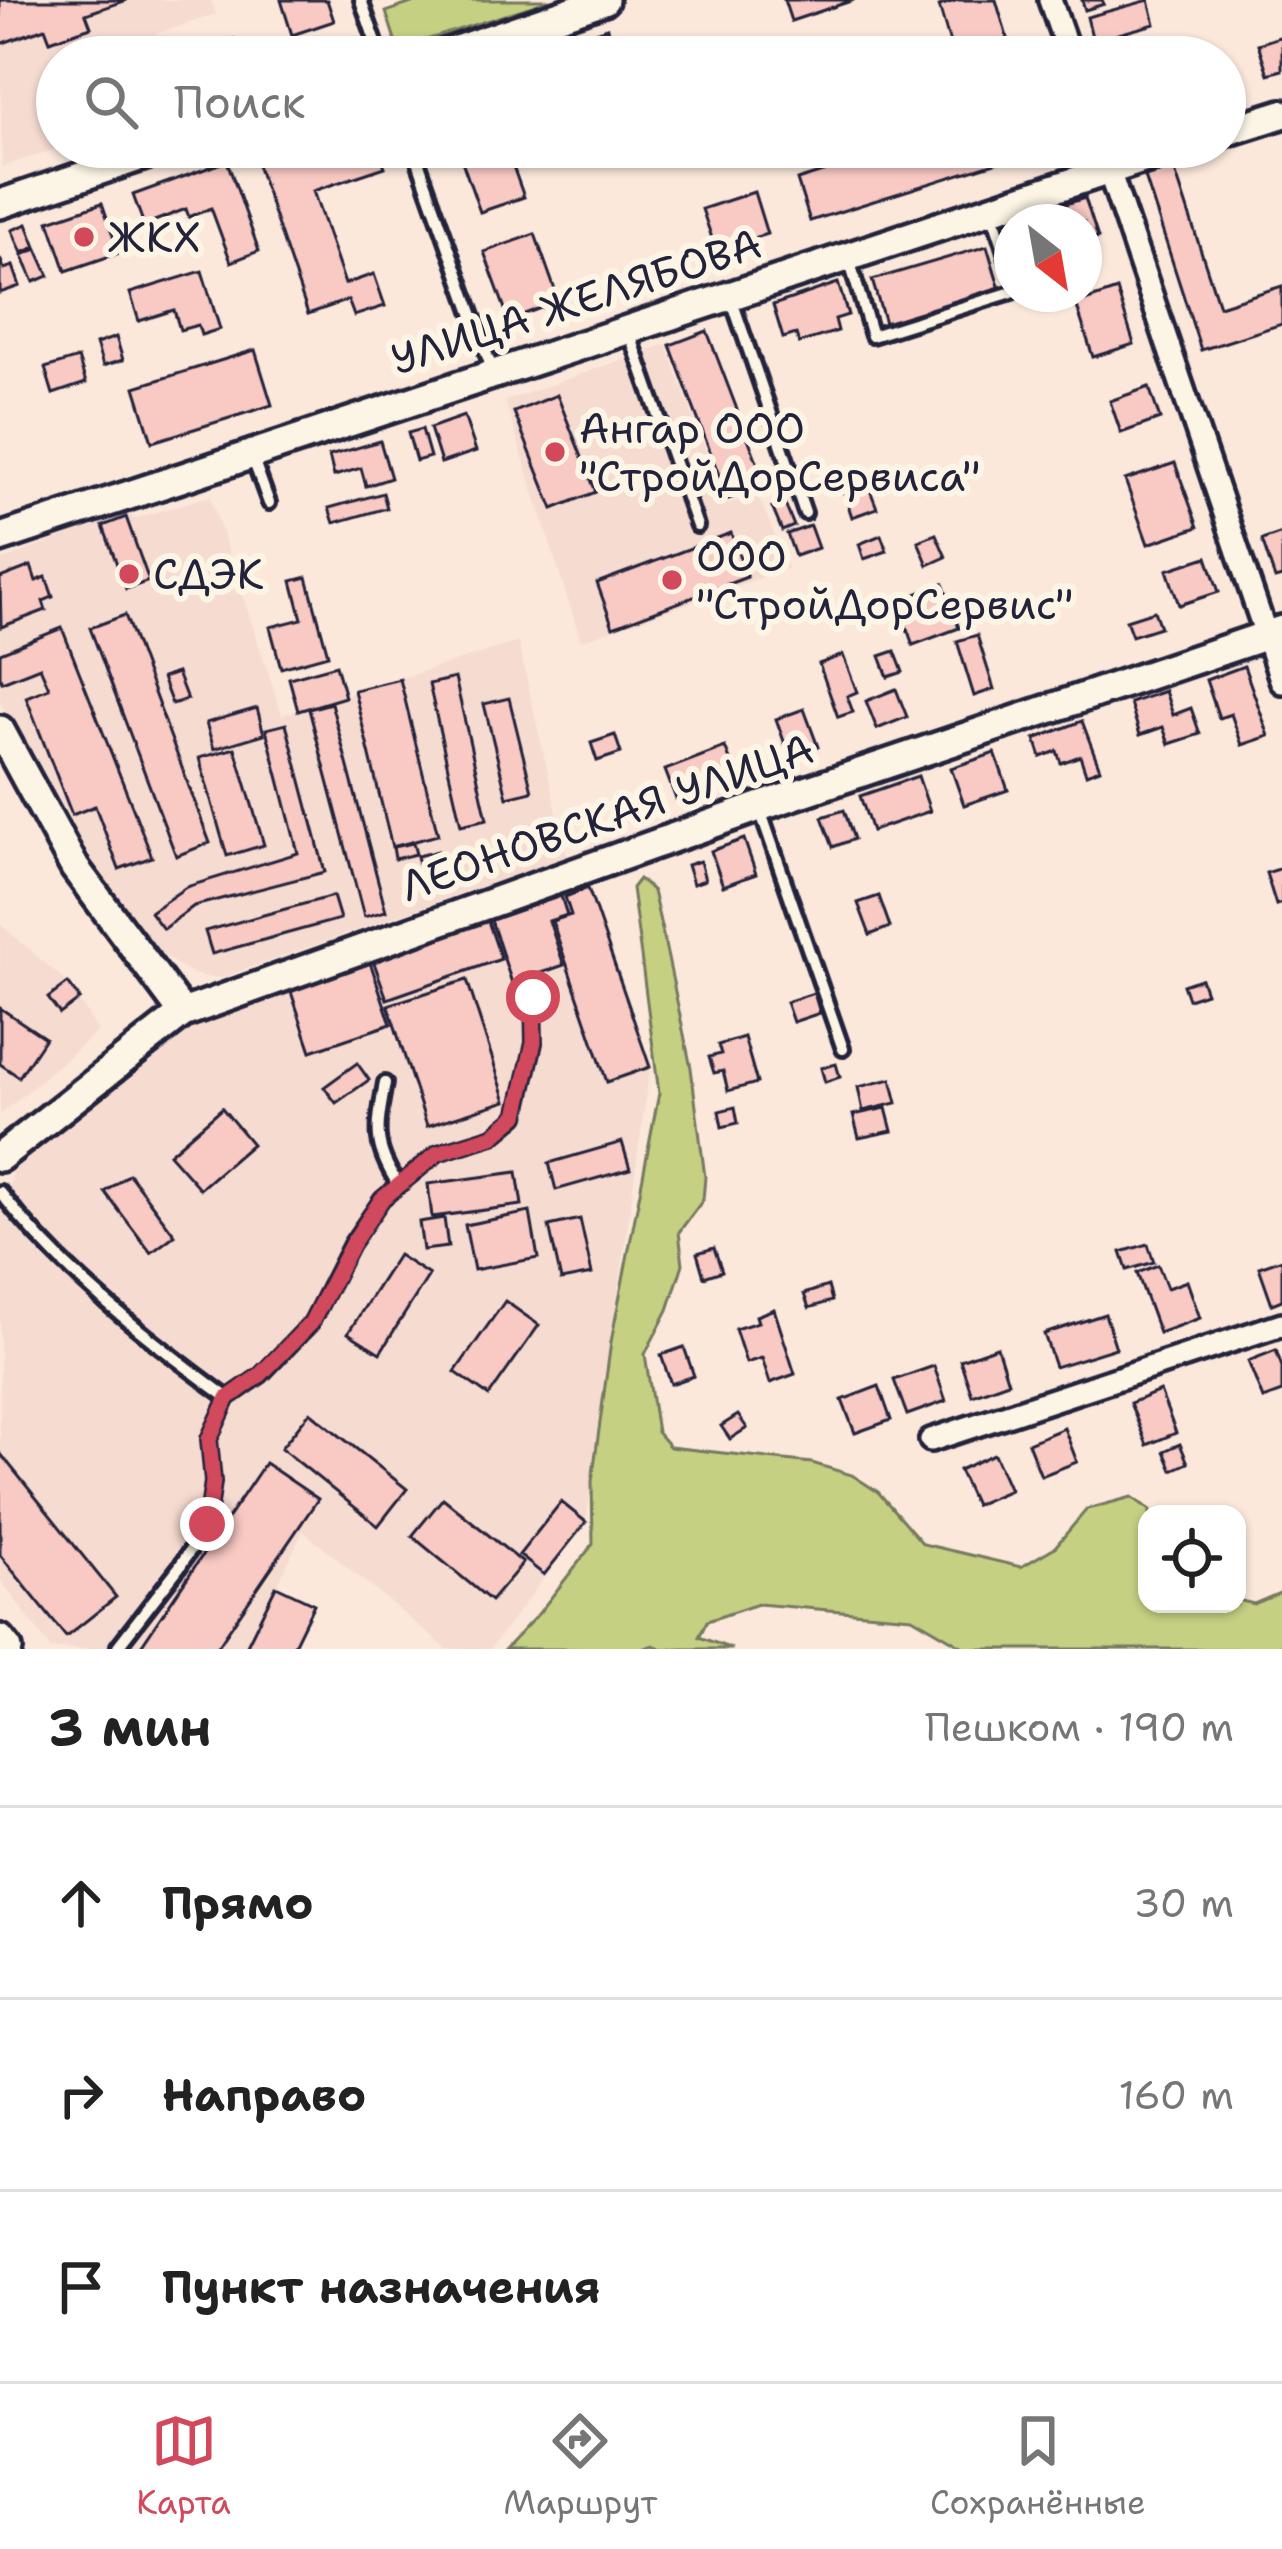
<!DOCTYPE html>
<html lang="ru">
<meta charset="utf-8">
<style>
:root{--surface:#fff;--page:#f2f2f2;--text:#222;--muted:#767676;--line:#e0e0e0;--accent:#d1495b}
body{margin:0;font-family:"Shantell Sans",sans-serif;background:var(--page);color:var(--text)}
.controls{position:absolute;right:36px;bottom:36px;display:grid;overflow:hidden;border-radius:24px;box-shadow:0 3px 9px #0004}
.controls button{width:108px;height:108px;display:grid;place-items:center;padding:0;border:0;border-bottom:3px solid var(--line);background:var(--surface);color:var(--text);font:60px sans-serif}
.compass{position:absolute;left:994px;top:204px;width:108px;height:108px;border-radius:50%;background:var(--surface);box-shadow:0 3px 9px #0004;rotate:149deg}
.stop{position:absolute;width:36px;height:36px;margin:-27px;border:9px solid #d1495b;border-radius:50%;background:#fff}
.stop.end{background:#d1495b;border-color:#fff;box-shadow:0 3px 12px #0008}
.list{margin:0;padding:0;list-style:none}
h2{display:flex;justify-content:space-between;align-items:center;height:156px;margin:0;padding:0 48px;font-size:51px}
h2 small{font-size:39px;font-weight:400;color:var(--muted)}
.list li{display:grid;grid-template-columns:78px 1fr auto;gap:36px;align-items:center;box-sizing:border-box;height:192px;padding:0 48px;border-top:3px solid var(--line)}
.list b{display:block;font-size:45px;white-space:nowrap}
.list em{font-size:39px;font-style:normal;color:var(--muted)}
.icon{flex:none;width:66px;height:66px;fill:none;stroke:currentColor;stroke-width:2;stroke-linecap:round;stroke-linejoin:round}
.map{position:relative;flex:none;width:1282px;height:1649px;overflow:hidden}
.search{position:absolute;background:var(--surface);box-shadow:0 3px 9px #0004;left:36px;right:36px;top:36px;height:132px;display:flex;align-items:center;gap:30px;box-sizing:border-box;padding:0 42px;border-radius:66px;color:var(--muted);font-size:45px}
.sheet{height:732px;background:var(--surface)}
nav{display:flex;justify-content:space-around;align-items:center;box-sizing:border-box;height:168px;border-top:3px solid var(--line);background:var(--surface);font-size:33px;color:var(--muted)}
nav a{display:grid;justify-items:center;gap:6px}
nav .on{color:var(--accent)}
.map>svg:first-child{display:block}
</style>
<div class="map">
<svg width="1282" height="1649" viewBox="0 0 1282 1649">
<rect width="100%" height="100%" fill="#fbe8db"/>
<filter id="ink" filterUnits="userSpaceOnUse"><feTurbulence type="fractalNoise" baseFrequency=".00833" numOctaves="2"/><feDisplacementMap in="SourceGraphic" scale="24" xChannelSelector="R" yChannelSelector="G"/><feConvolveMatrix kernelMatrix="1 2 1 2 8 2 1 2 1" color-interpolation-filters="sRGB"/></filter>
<g filter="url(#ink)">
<g fill="#f6dbd1">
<polygon points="0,0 211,0 216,14 109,50 110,57 57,57 57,147 61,147 2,167"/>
<polygon points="666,344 726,504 758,495 788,568 581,641 505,401"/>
<polygon points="210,496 282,715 518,642 567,856 221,978 200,976 182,969 160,952 76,845 0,702 0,561 130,511 133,519"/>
<polygon points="588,888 650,1067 586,1522 490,1649 447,1649 303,1531 247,1649 51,1649 0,1579 0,1196 9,1188 13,1170 192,1026"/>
<polygon points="0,924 68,983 98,1031 0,1115"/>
</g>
<g fill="#c5d083" stroke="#74795f" stroke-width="3">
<polygon points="420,0 551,0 398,49 386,12"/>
<polygon points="639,879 653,891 665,944 691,1068 705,1177 703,1200 679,1232 683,1264 668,1310 645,1354 657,1432 670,1447 812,1463 852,1475 878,1492 923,1544 1021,1567 1055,1547 1087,1509 1132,1497 1150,1510 1147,1604 1237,1604 1237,1600 1254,1604 1282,1592 1282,1649 967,1649 912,1617 758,1604 707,1621 699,1637 732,1649 663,1649 653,1645 643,1649 505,1649 539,1613 593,1544 592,1481 611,1342 659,1093 632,888"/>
</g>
<g fill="#f9c9c3" stroke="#22223b" stroke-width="3">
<polygon points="0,0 127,0 86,14 91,27 50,41 45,28 0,44"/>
<polygon points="281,0 327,0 334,21 292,35"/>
<polygon points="784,0 854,0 791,21"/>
<polygon points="958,0 996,0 1009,44 954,57 939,6"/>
<polygon points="1082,0 1102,0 1104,4 1085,10"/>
<polygon points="1149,0 1155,24 1093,41 1087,17"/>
<polygon points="607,28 618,57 526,57"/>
<polygon points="1282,36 1282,70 1268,74 1258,44"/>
<polygon points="234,39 241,57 183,57"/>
<polygon points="251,147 378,147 385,167 313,191 345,284 374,274 385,306 354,316 348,300 308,314"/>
<polygon points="457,147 506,147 524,197 480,212"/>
<polygon points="902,147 1043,147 1043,148 810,221 797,180"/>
<polygon points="227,161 259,251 231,262 211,208 189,217 186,209 144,225 133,195"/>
<polygon points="1174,168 1219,306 1282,286 1282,324 1201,350 1145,177"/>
<polygon points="754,192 767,234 716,250 702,209"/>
<polygon points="1085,198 1098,238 1084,242 1084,222 1054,222 1050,209"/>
<polygon points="102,203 119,253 66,271 49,221"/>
<polygon points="27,224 36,247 22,253 12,230"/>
<polygon points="535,234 559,301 509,320 484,252"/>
<polygon points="987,246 1000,289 885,323 872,280"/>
<polygon points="37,249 49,276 34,282 22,255"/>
<polygon points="0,258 4,269 13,266 20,286 0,293"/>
<polygon points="202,271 220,329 201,335 198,325 180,330 174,310 139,321 130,293"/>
<polygon points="838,283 848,315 835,319 838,331 799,343 796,334 783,338 773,305"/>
<polygon points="1117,290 1134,344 1093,357 1076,304"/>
<polygon points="707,331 766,485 728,499 670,345"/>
<polygon points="116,337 123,360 103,366 96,344"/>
<polygon points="255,350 272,405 152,442 135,387"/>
<polygon points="78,358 86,383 53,394 45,368"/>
<polygon points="1149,387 1160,419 1121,433 1110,401"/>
<polygon points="557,395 596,492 553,509 514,412"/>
<polygon points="464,416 476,451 441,463 430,428"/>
<polygon points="422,429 430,457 416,461 408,433"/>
<polygon points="380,441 391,478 366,486 361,468 334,476 329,456"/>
<polygon points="1175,463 1198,527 1148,544 1125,480"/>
<polygon points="867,482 877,508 852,517 843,490"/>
<polygon points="383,493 387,508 334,523 329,508"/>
<polygon points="784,502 794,526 782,531 772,507"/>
<polygon points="126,517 149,581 126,589 103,526"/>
<polygon points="810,526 818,548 795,556 787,534"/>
<polygon points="731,533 747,577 613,627 597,583"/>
<polygon points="1282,533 1282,577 1275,579 1262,540"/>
<polygon points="936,534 946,557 928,565 918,541"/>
<polygon points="881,535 887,551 864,559 859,544"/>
<polygon points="1207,557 1219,592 1179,605 1167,570"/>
<polygon points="31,566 36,581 46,577 53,597 43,601 46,610 1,627 0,578"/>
<polygon points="307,577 328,655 281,668 270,627 302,619 292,581"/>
<polygon points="943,584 959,628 913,645 897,601"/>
<polygon points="1154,611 1160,627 1132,636 1126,620"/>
<polygon points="125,615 210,843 176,856 90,628"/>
<polygon points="62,628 152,857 119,869 95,806 72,815 26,697 49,688 40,667 2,682 0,677 0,653"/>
<polygon points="977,635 994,689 974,696 957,641"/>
<polygon points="895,651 903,672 888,677 880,656"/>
<polygon points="843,655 857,692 847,696 853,712 838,717 819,664"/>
<polygon points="336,665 345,697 298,711 289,678"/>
<polygon points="1244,666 1269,736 1242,745 1231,714 1219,718 1206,680"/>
<polygon points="177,673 187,699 172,704 162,678"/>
<polygon points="455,678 487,819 461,825 429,684"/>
<polygon points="400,679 438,835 392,847 354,690"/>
<polygon points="896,689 907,717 877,729 866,701"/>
<polygon points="1165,691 1173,715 1191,708 1200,734 1169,744 1163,727 1140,735 1130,703"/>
<polygon points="509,698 532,791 507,797 484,704"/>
<polygon points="331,703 386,911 364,917 309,709"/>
<polygon points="257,708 264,734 214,749 206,723"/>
<polygon points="804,709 818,747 790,758 776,719"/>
<polygon points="1082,721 1100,769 1086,774 1080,756 1061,763 1057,751 1041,757 1035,739"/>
<polygon points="286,724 325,872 194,906 163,929 150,912 186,887 298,853 266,729"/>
<polygon points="615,735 621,753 597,761 591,743"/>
<polygon points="725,747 736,775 676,799 665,770"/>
<polygon points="235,748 264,845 227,856 199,758"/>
<polygon points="995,753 1008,790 964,805 951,768"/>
<polygon points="918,776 930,811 872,831 860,796"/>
<polygon points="844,810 854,839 833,847 822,817"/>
<polygon points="744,839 756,874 723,886 711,851"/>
<polygon points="413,843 416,854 395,859 393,847"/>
<polygon points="438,851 445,880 424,885 417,856"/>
<polygon points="700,861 705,880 693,884 687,865"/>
<polygon points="1282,868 1282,903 1276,905 1266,873"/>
<polygon points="588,888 650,1067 607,1082 552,921 571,915 565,897"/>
<polygon points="333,896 340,919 212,954 205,931"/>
<polygon points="561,896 567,915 549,921 564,965 512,983 491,920"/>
<polygon points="879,896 890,927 870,935 858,903"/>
<polygon points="488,921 501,959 387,999 373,960"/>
<polygon points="370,962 391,1024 311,1051 290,989"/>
<polygon points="1201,979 1206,993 1188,999 1183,985"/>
<polygon points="467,980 506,1101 427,1126 388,1005"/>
<polygon points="68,983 80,999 60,1014 48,998"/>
<polygon points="814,993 820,1013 793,1022 786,1002"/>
<polygon points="0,1008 45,1038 19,1077 0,1064"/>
<polygon points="744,1037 757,1083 728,1091 723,1071 714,1073 709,1057 721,1054 718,1045"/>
<polygon points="357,1063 369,1080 336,1103 324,1087"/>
<polygon points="836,1064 840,1077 825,1082 821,1068"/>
<polygon points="891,1079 897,1103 863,1111 858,1087"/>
<polygon points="735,1107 738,1123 722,1127 719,1111"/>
<polygon points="222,1108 252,1144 200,1189 169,1154"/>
<polygon points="886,1108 892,1131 859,1138 853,1115"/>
<polygon points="622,1142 630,1169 556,1190 549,1163"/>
<polygon points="517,1172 522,1205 432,1217 428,1184"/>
<polygon points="129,1174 175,1235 151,1253 105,1192"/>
<polygon points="530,1212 538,1258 474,1270 465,1225"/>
<polygon points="444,1218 448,1247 423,1250 419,1222"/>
<polygon points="580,1219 592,1274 561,1280 549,1226"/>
<polygon points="1148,1244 1154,1262 1127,1270 1121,1252"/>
<polygon points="714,1248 722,1271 704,1277 697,1253"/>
<polygon points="398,1255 429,1275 380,1353 348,1333"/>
<polygon points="1282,1259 1282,1300 1272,1304 1259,1267"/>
<polygon points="1158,1265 1167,1288 1187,1281 1200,1318 1159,1333 1137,1273"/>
<polygon points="828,1286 832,1301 809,1308 804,1294"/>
<polygon points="505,1301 539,1325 489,1396 455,1372"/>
<polygon points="774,1309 795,1374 770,1383 762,1358 746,1363 735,1329 758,1322 756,1316"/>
<polygon points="1105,1314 1116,1348 1055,1367 1044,1334"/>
<polygon points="684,1347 694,1376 671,1384 661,1355"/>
<polygon points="997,1347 1008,1382 972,1395 960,1360"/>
<polygon points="1276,1350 1282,1367 1282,1392 1263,1399 1248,1361"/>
<polygon points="934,1366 946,1401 907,1415 894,1380"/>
<polygon points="879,1386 891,1420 855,1433 842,1400"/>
<polygon points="1160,1391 1176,1433 1147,1445 1130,1403"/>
<polygon points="310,1412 407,1489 378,1526 281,1448"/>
<polygon points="738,1415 747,1428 730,1439 721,1426"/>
<polygon points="1064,1428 1077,1462 1041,1476 1028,1443"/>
<polygon points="1180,1444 1188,1463 1172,1470 1164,1451"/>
<polygon points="0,1453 116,1597 66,1637 0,1555"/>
<polygon points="994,1454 1010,1490 975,1505 959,1470"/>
<polygon points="265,1463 318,1499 216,1649 139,1649"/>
<polygon points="443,1498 523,1563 491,1601 412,1536"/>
<polygon points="561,1502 586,1522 544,1575 519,1555"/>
<polygon points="276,1586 314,1604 292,1649 245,1649"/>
</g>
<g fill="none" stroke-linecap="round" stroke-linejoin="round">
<g stroke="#22223b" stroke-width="20">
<g id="service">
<polyline points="361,0 381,57"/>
<polyline points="413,147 493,372"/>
<polyline points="992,212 1012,273"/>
<polyline points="848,256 872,336 1012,292"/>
<polyline points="731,298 805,513"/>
<polyline points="629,332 697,526"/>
<polyline points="252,456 269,503"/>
<polyline points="760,810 843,1049"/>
<path d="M385,1083C377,1128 372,1144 398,1184"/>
<path d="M0,1192C64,1274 145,1337 228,1398"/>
<polyline points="118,1646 180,1566 207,1524 213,1482 209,1439 228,1398 261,1375 311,1323 351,1244 382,1199 438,1153 493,1136 517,1116 534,1043 533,997"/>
</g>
</g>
<g stroke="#22223b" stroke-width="30">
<g id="minor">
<polyline points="1050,0 1070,57"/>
<polyline points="1101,147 1282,682"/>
<polyline points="931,1440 1282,1324"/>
</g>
</g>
<g stroke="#22223b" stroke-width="36">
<g id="tertiary">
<polyline points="436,57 604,0"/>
<polyline points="1225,132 1282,114"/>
<polyline points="0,204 169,147"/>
<polyline points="0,538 1179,147"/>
<polyline points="0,730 75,868 183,1013"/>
<polyline points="0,1157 183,1013 759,807 1282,630"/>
<polyline points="0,1639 8,1649"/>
</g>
</g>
<use href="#service" stroke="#fcf5e5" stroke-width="10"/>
<use href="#minor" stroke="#fcf5e5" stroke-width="21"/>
<use href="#tertiary" stroke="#fcf5e5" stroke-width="27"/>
</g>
</g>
<g fill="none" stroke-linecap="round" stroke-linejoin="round" filter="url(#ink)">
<polyline stroke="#d1495b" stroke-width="15" points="207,1524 213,1482 209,1439 228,1398 260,1375 311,1323 352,1244 382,1199 438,1153 493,1136 517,1115 534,1042 533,997"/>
</g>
<g fill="#d1495b" stroke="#fcf5e5" stroke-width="4.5">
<circle cx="84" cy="237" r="12"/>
<circle cx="555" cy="452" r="12"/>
<circle cx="129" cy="574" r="12"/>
<circle cx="672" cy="580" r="12"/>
</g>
<g text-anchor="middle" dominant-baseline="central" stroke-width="12" stroke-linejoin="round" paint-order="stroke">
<g font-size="42" fill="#22223b" stroke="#fcf5e5" text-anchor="start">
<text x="108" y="237">ЖКХ</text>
<text x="579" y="428">Ангар ООО<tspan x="579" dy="48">"СтройДорСервиса"</tspan></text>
<text x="696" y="556">ООО<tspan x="696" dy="48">"СтройДорСервис"</tspan></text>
<text x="153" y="574">СДЭК</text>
</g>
<g font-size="42" fill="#22223b" stroke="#fcf5e5">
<text transform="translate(576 301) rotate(-18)">УЛИЦА ЖЕЛЯБОВА</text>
<text transform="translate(607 817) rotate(-19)">ЛЕОНОВСКАЯ УЛИЦА</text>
</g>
</g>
</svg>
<div class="controls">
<button><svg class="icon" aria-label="locate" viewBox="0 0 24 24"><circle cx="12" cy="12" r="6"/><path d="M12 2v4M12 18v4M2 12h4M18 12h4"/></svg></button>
</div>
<svg class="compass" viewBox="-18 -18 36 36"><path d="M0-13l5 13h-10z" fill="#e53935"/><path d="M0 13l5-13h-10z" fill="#767676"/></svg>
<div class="stop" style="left:533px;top:997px"></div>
<div class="stop end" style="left:207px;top:1524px"></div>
<div class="search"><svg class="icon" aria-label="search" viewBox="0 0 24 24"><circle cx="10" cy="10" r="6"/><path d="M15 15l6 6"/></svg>Поиск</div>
</div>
<section class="sheet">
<h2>3 мин<small>Пешком · 190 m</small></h2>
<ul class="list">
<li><svg class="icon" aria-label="ahead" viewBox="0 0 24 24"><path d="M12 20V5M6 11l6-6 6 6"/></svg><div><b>Прямо</b></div><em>30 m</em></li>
<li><svg class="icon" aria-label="right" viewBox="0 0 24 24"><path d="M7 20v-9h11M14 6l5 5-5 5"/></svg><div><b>Направо</b></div><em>160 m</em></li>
<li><svg class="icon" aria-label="arrive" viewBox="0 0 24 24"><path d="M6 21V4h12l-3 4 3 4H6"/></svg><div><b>Пункт назначения</b></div></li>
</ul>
</section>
<nav>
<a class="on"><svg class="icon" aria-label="map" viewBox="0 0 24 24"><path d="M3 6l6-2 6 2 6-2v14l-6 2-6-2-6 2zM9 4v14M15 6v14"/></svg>Карта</a>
<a><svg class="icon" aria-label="directions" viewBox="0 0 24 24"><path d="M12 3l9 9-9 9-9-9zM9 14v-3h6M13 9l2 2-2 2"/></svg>Маршрут</a>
<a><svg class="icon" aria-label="saved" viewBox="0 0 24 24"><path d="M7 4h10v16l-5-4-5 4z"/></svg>Сохранённые</a>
</nav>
